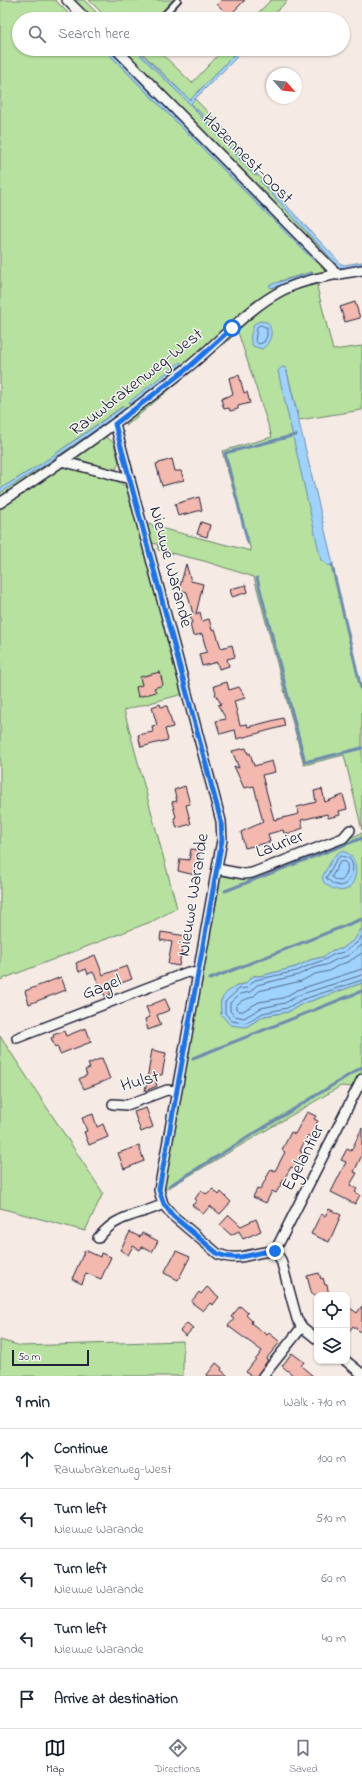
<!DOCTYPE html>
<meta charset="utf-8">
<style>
:root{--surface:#fff;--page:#f6f6f7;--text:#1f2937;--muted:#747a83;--line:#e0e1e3;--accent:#111827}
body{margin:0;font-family:"Indie Flower",sans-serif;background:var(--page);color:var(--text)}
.controls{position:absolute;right:12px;bottom:12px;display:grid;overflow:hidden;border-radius:8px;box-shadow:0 1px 3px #0004}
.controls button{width:36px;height:36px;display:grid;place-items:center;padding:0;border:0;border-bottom:1px solid var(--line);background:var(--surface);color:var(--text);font:20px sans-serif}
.compass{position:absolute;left:266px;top:68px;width:36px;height:36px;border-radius:50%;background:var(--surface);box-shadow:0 1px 3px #0004;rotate:117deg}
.scale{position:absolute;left:12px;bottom:10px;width:77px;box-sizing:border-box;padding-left:4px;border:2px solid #22223b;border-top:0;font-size:11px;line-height:14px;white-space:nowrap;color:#22223b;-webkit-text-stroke:3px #f6f6f2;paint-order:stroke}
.stop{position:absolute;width:12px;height:12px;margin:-9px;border:3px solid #1a73e8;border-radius:50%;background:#fff}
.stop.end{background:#1a73e8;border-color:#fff;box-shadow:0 1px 4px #0008}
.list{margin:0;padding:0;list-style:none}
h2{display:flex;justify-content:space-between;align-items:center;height:52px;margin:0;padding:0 16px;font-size:17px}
h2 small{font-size:13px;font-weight:400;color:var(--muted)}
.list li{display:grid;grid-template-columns:26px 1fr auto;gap:12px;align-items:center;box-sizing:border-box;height:60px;padding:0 16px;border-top:1px solid var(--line)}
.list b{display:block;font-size:15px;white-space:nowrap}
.list p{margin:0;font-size:13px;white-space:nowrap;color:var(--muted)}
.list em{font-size:13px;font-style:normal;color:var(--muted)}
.icon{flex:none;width:22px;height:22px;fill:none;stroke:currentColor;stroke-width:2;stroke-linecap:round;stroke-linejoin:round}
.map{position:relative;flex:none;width:362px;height:1376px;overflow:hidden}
.search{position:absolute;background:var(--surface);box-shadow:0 1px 3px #0004;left:12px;right:12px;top:12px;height:44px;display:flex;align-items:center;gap:10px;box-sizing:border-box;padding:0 14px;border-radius:22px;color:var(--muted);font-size:15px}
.sheet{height:352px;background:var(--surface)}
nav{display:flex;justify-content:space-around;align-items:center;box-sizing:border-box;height:56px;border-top:1px solid var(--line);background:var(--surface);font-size:11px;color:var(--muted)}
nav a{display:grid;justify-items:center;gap:2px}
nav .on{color:var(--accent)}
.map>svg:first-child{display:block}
</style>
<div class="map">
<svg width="362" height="1376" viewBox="0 0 362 1376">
<rect width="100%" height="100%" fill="#f5eae4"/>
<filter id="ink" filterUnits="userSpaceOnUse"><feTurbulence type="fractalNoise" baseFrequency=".025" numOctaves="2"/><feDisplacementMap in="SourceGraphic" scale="8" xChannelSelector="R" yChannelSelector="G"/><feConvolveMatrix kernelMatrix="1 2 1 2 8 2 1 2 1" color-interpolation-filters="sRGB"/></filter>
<g filter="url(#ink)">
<g fill="#b6e19e" stroke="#6c826c" fill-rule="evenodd">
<path d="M0,0H55L74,19H19V49H104L304,251L315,262L317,261L108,49H112L156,92L325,267L324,273L297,281L106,427L0,498V493L43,466L125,408L123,406L41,464L0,489ZM312,272V275L271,288L280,281ZM182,364L131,405L129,402Z"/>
<polygon points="72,0 84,0 103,19 91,19"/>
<polygon points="89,0 174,0 156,19 108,19"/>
<polygon points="271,0 288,0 269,19 252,19"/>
<polygon points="134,49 136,49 135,50 188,102 254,175 255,176 257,174 262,179 260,181 339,267 348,268 362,265 362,267 343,271 339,269 128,57"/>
<polygon points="138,49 157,49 192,83 224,49 240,49 190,100"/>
<polygon points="195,99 227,132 242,158 191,103"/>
<polygon points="313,283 319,286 317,287 333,350 362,346 362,410 299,420 286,368 327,565 332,566 362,694 362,830 344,755 304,765 254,577 204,561 158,550 157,544 151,543 147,525 152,524 152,526 251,551 222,451 272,437 238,332 126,426 133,413 234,329 280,295"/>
<polygon points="104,435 114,443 119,463 116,469 113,470 74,458"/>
<polygon points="65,467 72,468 119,482 125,486 128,491 183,694 124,710 177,908 153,921 0,980 0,506 56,468"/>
<polygon points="362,833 362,928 355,939 342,949 333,950 323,957 310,960 296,967 260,976 253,976 245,984 238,985 221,1000 221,1014 246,1027 264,1016 288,1012 302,1004 362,983 362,1073 352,1087 341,1086 165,1190 165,1181 221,876 225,875 250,876"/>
<polygon points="0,1036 103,1193 85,1231 0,1208"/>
<polygon points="0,1340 21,1346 183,1341 183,1376 0,1376"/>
</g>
<g fill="#9fd3fd" stroke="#6d8caf">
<polygon points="104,49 108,49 317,260 315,262 304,251"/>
<polygon points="136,49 190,100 240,49 245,49 191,103 257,174 257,176 254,175 188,102 135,50"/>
<polygon points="262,179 341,264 345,265 362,262 362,265 348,268 339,267 260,181"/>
<polygon points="312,272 312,275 271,288 269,285"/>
<path d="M260,321L267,322C274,331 272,341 262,349L253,346C248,339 252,332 254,324Z"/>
<polygon points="180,362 182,364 131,405 129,402"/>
<polygon points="282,367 286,368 333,564 332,566 327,565 321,560 278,371"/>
<polygon points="124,406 126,409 43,466 0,493 0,489 41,464"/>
<path d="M341,851C362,854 358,886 345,890C340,892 334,889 330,887C317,880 324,874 329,865C332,859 334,855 341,851Z"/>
<path d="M362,928V983L302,1004L288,1012L264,1016L246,1027L230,1025L221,1014C221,1010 220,1004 221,1001C224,992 236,985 245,984L253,976H260L296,967L310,960L323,957L333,950L342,949L355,939Z"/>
</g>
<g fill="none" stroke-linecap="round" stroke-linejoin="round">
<g stroke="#546989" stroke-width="1">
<polygon points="261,325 267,328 267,336 264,342 259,344 255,341 257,327"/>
<path d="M341,856L349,858C356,866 352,874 347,883L341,886L333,884L326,878L336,860Z"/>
<path d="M341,861L346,862C349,868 347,877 341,881L335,880L332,877Z"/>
<polyline points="362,936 358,942 344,952 335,954 324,960 312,964 297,971 255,980 247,988 239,989 225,1002 225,1013 232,1021 245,1023 263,1013 287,1008 301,1000 362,980"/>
<polyline points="362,945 347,956 337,959 326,965 313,968 298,975 257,985 250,992 240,994 230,1003 230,1011 235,1016 244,1018 261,1008 285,1003 299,995 362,975"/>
<polyline points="362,953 348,962 339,965 329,971 315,974 301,981 259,991 253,997 243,1000 236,1005 236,1009 238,1011 243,1011 259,1002 283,998 297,990 362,969"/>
</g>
<g stroke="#6d8caf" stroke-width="3">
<polyline points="248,543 225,453 296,435"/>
<polyline points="332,565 362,693"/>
<polyline points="257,578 305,762 362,748"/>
<polyline points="225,891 362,838"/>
<polyline points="210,979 362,919"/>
<polyline points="193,1058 362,991"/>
<polyline points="169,1186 362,1067"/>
</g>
</g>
<g fill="#f3b8ae" stroke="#22223b">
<polygon points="221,0 245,0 229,16 217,4"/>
<polygon points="355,302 360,318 345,322 340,307"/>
<polygon points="239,375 244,393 247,392 250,403 238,406 238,409 230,411 229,408 224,409 221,399 233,394 229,378"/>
<polygon points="172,459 175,471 181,471 184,480 162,486 156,464"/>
<polygon points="199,497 202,510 178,516 175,504"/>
<polygon points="201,522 210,525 207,537 197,534"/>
<polygon points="186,564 191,581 203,584 196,614 200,612 202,621 209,619 212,630 215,629 221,648 232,645 235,657 227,659 229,666 219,669 217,662 202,666 199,654 207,652 202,634 193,636 190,624 192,623 190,615 193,614 187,592 179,590"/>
<polygon points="246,585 248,592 232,597 230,589"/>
<polygon points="160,672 163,685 154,688 156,692 138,697 136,687 142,685 140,677"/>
<polygon points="227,682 229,690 239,687 246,698 234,701 240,725 247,724 248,727 283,718 285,726 237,739 235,730 220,734 216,721 226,719 218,705 221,704 215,694 216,693 214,686"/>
<polygon points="160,704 161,707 167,706 173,727 165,729 168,740 141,747 138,735 153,732 152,726 157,725 152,707"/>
<polygon points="246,748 248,754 250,753 254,766 272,761 275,772 262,775 274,820 299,814 297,807 316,802 314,791 322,789 325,802 343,795 347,809 339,811 340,815 328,818 327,814 301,820 303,828 290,833 284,833 283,830 268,834 270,842 245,848 241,832 263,822 254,786 244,788 234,766 239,768 232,751"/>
<polygon points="185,786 190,804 186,805 191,824 177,828 174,818 176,817 172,802 177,801 174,790"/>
<polygon points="191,849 200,850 195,875 178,871 180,859 189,860"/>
<polygon points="161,932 186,936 185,944 183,944 179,966 168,964 172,942 160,940"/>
<polygon points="95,955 103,975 127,966 132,979 108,988 111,994 105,996 93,972 88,974 86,969 79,972 76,963"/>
<polygon points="61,977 66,990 29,1004 25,991"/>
<polygon points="165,999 170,1010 157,1015 161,1025 148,1030 145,1019 150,1017 146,1007"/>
<polygon points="86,1028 91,1042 60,1054 57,1046 55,1047 51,1038 54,1037 53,1035 64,1031 66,1036"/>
<polygon points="152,1050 166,1053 162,1075 153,1074 157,1086 145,1091"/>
<polygon points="102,1058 110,1079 84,1089 79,1079 87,1075 85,1070 90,1068 88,1064"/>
<polygon points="146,1108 153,1127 141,1132 134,1112"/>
<polygon points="307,1112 316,1116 314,1119 318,1121 315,1126 317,1127 311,1138 307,1136 300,1151 302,1152 294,1168 291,1167 276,1193 272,1191 266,1203 253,1197 257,1189 260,1190 271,1169 275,1171 285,1152 282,1150 291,1132 295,1134"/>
<polygon points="93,1114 97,1127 103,1124 108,1137 89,1145 84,1132 87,1131 82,1118"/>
<polygon points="362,1128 362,1155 354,1172 357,1173 350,1185 357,1189 355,1192 360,1195 355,1204 331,1192 346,1162 341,1160 347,1149 351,1151"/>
<polygon points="139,1146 144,1161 124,1169 118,1153"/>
<polygon points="213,1189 219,1195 221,1192 231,1202 220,1214 210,1206 203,1214 192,1205 197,1201 195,1199 201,1190 206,1194"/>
<polygon points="329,1209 341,1215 329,1242 311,1234 321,1214 325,1216"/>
<polygon points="229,1215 241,1226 256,1219 261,1231 243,1239 239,1231 231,1235 220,1225"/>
<polygon points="130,1232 140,1237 142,1233 158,1241 152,1252 142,1247 140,1250 133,1246 128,1255 120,1250"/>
<polygon points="85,1250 100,1257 101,1253 111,1257 101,1279 86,1273 82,1284 72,1279"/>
<polygon points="176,1251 190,1257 178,1280 164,1273"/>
<polygon points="319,1273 321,1279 323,1278 325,1285 327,1285 329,1295 312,1295 307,1276"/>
<polygon points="207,1287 219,1297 213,1305 210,1303 203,1311 191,1302 199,1292 201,1294"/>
<polygon points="240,1306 248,1313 246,1315 252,1321 251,1323 267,1335 269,1333 280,1342 266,1359 268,1360 257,1376 251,1376 246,1372 262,1351 228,1326 234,1319 231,1317"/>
<polygon points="362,1306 362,1333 353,1326 347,1334 347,1312 350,1308 357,1313"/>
<polygon points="187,1323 193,1328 186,1336 180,1331"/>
<polygon points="292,1353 304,1362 301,1366 313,1376 294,1376 282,1366"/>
<polygon points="216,1363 222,1368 221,1370 228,1376 206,1376"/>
</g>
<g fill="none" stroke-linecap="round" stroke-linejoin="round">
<g stroke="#22223b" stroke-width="8">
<g id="lane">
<polyline points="160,19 178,0"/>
<polyline points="123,56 130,49"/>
</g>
</g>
<g stroke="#22223b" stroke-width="12">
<g id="street">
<polyline points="67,0 86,19"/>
<polyline points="116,49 338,275"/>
<path d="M115,424L221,821L222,840L159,1190L163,1204L173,1216L218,1254C240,1263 253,1251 275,1251L281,1260L297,1319L302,1327L317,1339"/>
<polyline points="61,461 130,479"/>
<path d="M0,503C64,461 127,416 187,368C219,343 246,309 283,290C307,278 336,275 362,270"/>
<polyline points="217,869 244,874 252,873 343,838 350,830"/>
<polyline points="17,1038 188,972 198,974"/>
<polyline points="113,1104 127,1105 167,1090 176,1091"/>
<path d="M98,1238C104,1231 111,1224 120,1220C134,1213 148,1212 163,1204"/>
<polyline points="275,1251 362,1079"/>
<polyline points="346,1361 362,1374"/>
<polyline points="263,1376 302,1327"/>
</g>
</g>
<use href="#lane" stroke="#f6f6f2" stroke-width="4.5"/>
<use href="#street" stroke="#f6f6f2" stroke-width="9"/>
</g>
</g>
<g fill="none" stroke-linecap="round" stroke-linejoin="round" filter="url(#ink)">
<path stroke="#1a73e8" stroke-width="5" d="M232,328L188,368L115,424L221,821L222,840L159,1190L164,1204L173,1216L218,1254C240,1263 253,1251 275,1251"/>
</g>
<g text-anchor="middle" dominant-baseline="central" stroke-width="3" stroke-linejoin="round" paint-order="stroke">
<g font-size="18" fill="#22223b" stroke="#f6f6f2">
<text transform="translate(247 159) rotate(45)">Hazennest-Oost</text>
<text transform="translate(137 383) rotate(-38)">Rauwbrakenweg-West</text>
<text transform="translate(170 567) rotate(75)">Nieuwe Warande</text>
<text transform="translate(280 845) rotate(-21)">Laurier</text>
<text transform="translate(194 895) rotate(-81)">Nieuwe Warande</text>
<text transform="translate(102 988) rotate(-21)">Gagel</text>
<text transform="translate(140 1082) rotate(-15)">Hulst</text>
<text transform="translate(304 1158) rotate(-63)">Egelantier</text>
</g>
</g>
</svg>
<div class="controls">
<button><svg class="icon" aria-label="locate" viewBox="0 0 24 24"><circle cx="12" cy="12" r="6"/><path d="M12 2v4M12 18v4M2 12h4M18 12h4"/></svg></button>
<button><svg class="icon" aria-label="layers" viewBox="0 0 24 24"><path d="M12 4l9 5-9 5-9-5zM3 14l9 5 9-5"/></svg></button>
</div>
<svg class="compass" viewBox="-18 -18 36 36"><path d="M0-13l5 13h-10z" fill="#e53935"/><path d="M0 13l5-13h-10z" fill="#747a83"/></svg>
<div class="scale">50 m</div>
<div class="stop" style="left:232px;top:328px"></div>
<div class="stop end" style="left:275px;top:1251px"></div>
<div class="search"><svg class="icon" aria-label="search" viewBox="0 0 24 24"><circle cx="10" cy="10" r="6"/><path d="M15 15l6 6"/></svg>Search here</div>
</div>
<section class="sheet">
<h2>9 min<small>Walk · 710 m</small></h2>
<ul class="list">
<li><svg class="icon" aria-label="ahead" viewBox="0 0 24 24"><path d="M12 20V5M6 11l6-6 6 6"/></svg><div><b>Continue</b><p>Rauwbrakenweg-West</p></div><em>100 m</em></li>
<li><svg class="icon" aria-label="left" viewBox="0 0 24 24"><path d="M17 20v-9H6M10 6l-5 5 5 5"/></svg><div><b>Turn left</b><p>Nieuwe Warande</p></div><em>510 m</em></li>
<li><svg class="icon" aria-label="left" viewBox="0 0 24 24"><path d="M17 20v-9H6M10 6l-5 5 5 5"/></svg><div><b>Turn left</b><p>Nieuwe Warande</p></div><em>60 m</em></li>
<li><svg class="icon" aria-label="left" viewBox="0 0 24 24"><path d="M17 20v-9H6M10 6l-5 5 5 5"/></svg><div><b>Turn left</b><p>Nieuwe Warande</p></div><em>40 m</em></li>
<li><svg class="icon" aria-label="arrive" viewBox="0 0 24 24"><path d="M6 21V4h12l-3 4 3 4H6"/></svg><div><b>Arrive at destination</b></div></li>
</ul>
</section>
<nav>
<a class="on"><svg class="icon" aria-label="map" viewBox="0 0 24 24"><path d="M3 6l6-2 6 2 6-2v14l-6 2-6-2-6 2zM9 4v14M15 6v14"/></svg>Map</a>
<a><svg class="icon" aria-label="directions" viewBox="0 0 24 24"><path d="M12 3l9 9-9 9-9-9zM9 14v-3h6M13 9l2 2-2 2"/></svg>Directions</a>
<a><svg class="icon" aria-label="saved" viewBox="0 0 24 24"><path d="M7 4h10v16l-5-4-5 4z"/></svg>Saved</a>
</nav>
